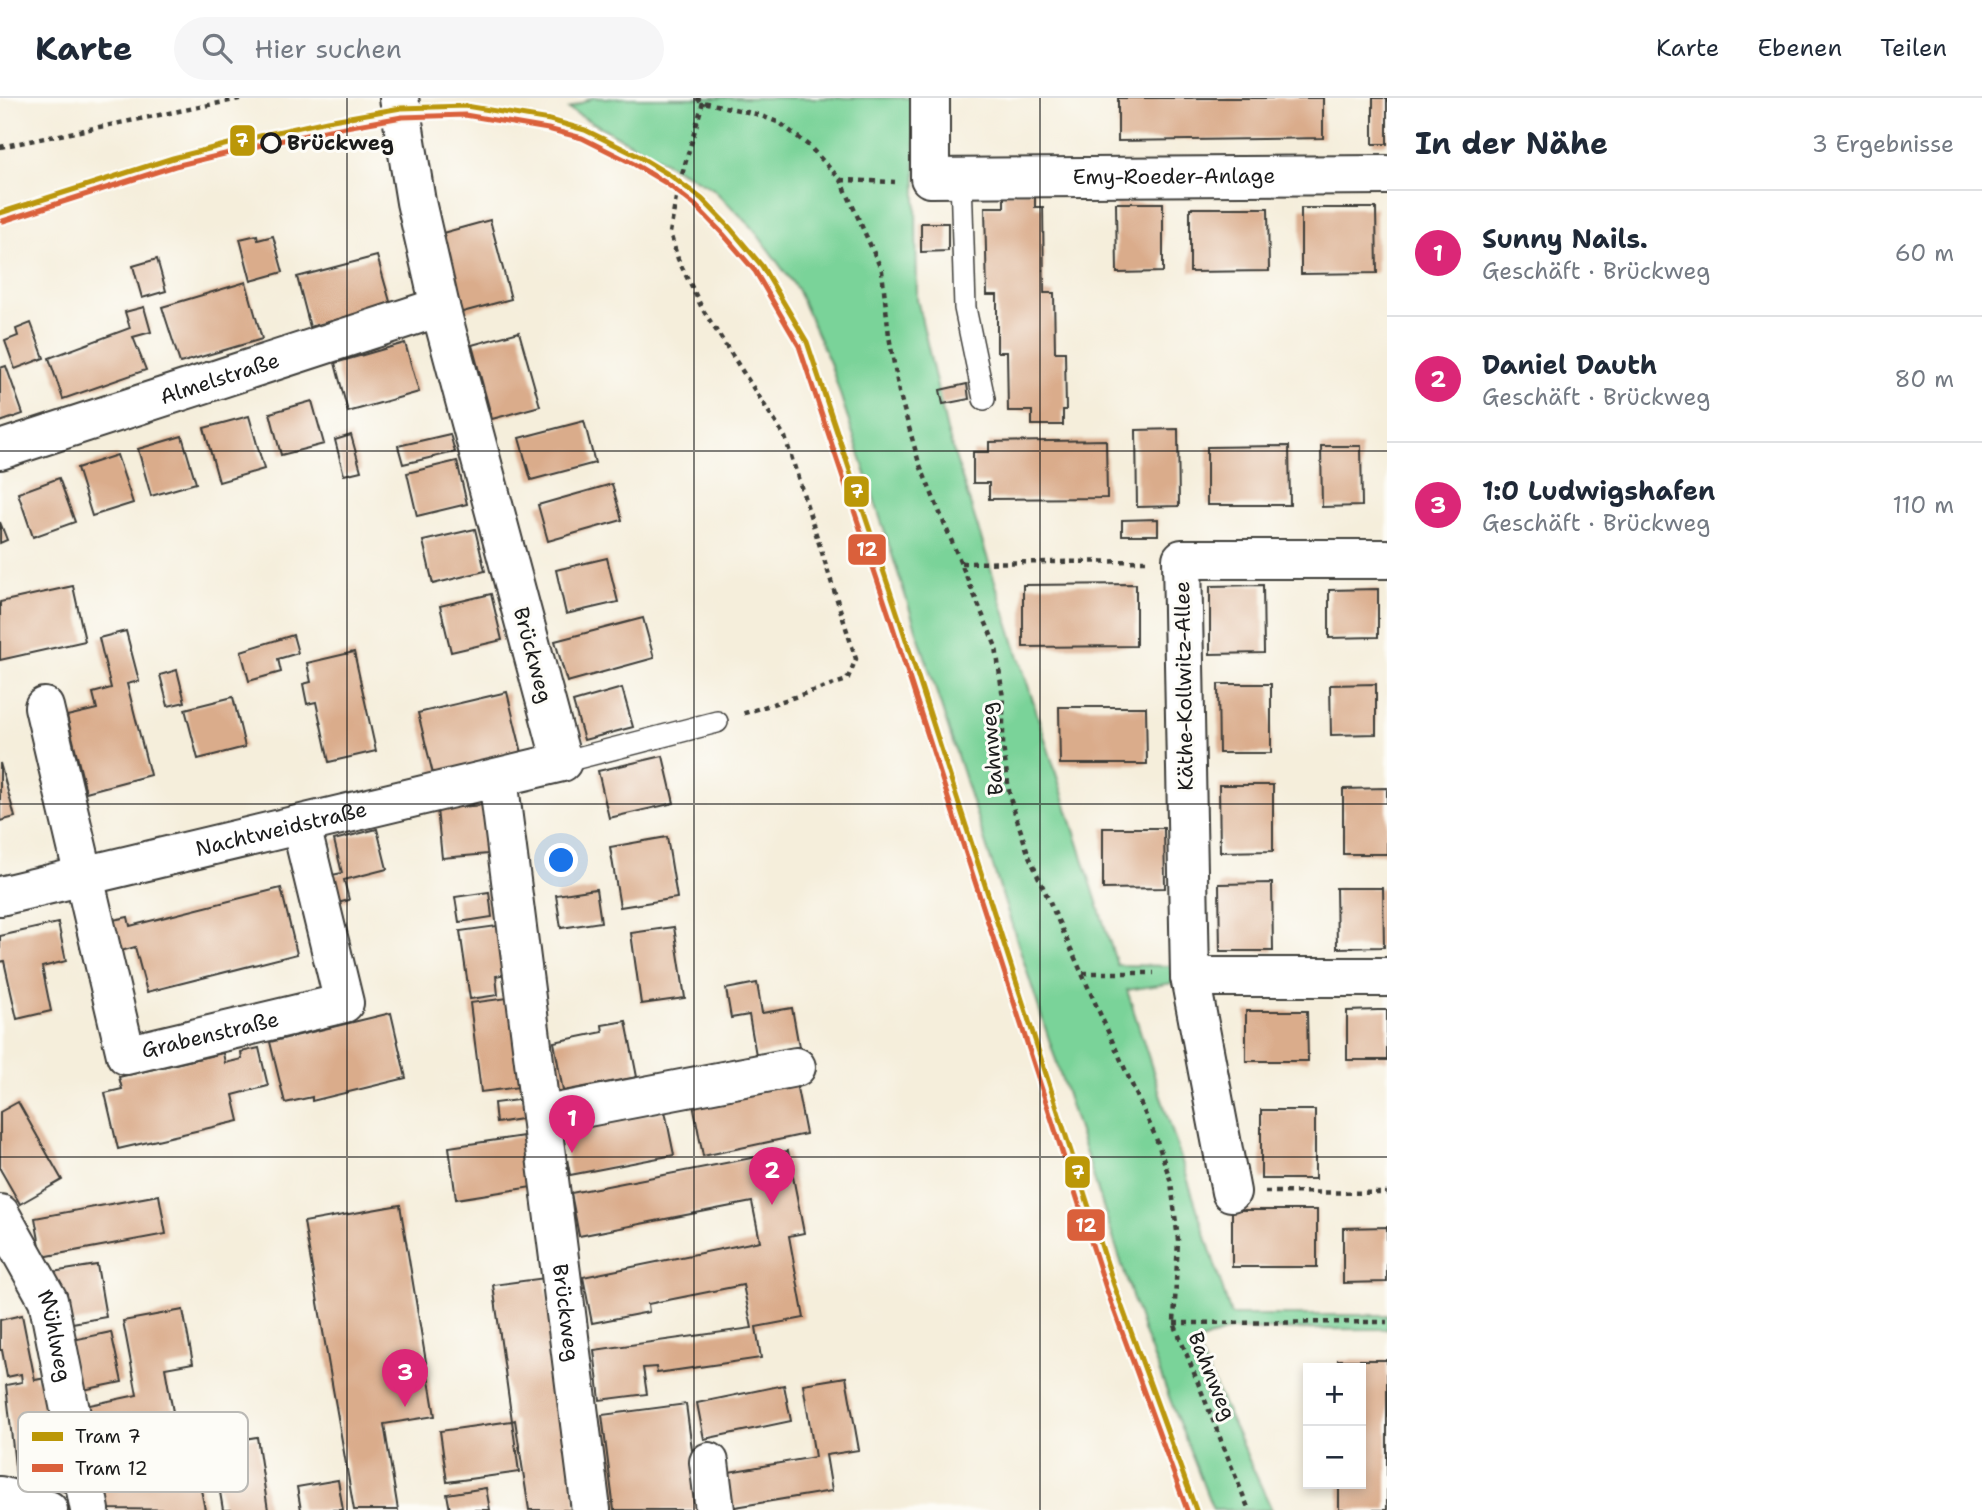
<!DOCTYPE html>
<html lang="de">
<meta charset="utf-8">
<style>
:root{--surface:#fff;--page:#f6f6f7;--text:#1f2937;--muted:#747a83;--line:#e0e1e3;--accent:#db2777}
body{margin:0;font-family:"Shantell Sans",sans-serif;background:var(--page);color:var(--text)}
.controls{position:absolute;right:21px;bottom:21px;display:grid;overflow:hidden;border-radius:0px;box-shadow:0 4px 10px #0003}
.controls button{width:63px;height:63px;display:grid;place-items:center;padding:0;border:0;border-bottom:2px solid var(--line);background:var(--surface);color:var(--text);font:35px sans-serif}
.you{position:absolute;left:562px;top:763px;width:24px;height:24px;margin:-18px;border:5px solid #fff;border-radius:50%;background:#1a73e8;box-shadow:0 0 0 10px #1a73e833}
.badge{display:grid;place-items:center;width:46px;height:46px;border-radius:50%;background:var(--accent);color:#fff;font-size:23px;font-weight:700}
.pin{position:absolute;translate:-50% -58px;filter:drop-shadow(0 2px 4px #0008)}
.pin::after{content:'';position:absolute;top:37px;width:24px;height:21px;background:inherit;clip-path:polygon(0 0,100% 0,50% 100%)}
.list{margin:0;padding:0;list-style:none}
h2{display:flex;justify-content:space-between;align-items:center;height:91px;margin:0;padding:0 28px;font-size:30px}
h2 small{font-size:23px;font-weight:400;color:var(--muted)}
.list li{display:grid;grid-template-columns:46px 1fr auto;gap:21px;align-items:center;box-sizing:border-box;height:126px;padding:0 28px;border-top:2px solid var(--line)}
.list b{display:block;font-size:26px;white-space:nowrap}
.list p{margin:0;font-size:23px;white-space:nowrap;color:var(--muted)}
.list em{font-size:23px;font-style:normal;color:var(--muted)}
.icon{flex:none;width:38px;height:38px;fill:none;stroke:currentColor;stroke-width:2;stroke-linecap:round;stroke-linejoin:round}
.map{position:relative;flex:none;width:1387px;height:1412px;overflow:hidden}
header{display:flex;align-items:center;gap:42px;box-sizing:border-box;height:98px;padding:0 35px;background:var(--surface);border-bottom:2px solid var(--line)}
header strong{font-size:33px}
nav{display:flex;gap:38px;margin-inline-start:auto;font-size:24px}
.search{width:490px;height:63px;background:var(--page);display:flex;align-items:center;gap:18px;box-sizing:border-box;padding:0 24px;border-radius:38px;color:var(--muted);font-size:26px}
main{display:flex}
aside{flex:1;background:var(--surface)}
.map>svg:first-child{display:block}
</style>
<header>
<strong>Karte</strong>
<div class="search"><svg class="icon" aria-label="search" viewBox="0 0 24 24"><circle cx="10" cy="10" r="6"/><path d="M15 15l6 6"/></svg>Hier suchen</div>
<nav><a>Karte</a><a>Ebenen</a><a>Teilen</a></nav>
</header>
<main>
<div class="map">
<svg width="1387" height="1412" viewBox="0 0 1387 1412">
<rect width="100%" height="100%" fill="#fdfcf7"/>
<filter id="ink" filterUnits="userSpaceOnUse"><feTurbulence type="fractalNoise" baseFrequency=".0143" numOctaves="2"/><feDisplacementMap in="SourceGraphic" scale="14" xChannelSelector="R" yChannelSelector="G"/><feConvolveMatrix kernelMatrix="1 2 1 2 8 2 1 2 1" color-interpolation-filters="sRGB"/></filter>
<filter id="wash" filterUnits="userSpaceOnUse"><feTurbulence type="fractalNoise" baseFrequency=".00686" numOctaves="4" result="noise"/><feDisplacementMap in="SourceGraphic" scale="28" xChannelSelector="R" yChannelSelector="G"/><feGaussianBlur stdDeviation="1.57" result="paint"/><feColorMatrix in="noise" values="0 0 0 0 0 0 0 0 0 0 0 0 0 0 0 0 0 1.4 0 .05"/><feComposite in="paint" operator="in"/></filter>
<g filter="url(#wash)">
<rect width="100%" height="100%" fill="#f5eedb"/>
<polygon fill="#7ad399" stroke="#4b785a" stroke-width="2" points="592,0 915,0 917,201 947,333 1117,867 1176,868 1180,884 1127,892 1231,1217 1387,1217 1387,1231 1230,1232 1195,1245 1272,1412 1213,1412 1143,1232 830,265 797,191 752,129 712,90 568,11"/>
<g id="blocks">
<g fill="#daac8b">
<polygon points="1118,0 1323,0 1323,40 1118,43"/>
<rect x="1373" y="0" width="14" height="46"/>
<polygon points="1035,93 1035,109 1043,109 1044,195 1054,195 1055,254 1065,254 1066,312 1063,312 1063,327 1032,327 1032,313 1008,313 1007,254 997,254 997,197 987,197 985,109 1004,109 1004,94"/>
<polygon points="1116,105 1163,105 1163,174 1117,175"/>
<polygon points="1190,110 1268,110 1269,173 1190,174"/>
<polygon points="1301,110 1376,110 1377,175 1301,176"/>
<polygon points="490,122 511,201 459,215 439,136"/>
<polygon points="921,125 948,125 948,153 921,154"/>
<polygon points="257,137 258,142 273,138 283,174 251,183 240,141"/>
<polygon points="377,158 391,207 310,229 297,179"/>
<polygon points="157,161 166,193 142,200 133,168"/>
<polygon points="246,184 262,241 180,265 162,209"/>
<polygon points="144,209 151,234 133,239 146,272 63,301 49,260 130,230 125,214"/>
<polygon points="31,225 44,260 15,271 5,243 18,238 16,231"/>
<polygon points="519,234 540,308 492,321 472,247"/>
<polygon points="405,245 419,294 348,314 335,265"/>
<polygon points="6,268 23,316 0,324 0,270"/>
<polygon points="967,286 969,301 943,306 940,292"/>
<polygon points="312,303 324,346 281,357 270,315"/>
<polygon points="249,318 264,371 219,384 204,330"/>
<polygon points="584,323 595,365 531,382 519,340"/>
<polygon points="1178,331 1179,408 1137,409 1136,332"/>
<polygon points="450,336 455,354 403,366 398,348"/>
<polygon points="351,337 361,373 344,377 335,342"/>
<polygon points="182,338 196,385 151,398 138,351"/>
<polygon points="1106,342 1107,400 989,401 989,385 973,385 973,354 989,354 989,344"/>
<polygon points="1289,348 1290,407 1207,407 1207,349"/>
<polygon points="1321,348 1361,348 1362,408 1322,409"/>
<polygon points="117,357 133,405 92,418 77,370"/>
<polygon points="457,363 467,406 417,418 407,375"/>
<polygon points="59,380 75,424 33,439 18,395"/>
<polygon points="612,386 622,422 548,443 538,407"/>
<polygon points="1158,421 1158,437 1122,437 1122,422"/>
<polygon points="0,424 7,442 0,445"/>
<polygon points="475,431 485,473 433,486 423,443"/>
<polygon points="607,460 618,504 566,516 556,472"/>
<polygon points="1136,486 1136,548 1023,549 1023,487"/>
<polygon points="1263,487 1264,555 1210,556 1210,488"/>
<polygon points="73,488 85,543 0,562 0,504"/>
<polygon points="1378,491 1378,539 1329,540 1329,492"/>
<polygon points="491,496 502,542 451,554 440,508"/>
<polygon points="643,520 654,560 567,584 555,543"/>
<polygon points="126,533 139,583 127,586 150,677 86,694 67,618 97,611 93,595 111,590 99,540"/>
<polygon points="293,537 298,555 278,561 281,574 249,583 241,553"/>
<polygon points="354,554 376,653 329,664 316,604 307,606 303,586 311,584 307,565"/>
<polygon points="177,572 185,604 168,608 160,577"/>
<polygon points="1218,586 1271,586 1271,655 1219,655"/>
<polygon points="1376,586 1376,636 1331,637 1330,587"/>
<polygon points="622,590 633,629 584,642 573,604"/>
<polygon points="507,594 522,655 433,676 418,615"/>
<polygon points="233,599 245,649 198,661 185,611"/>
<polygon points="1059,609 1146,609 1147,666 1060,666"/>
<polygon points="663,658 674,705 609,720 598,673"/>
<polygon points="0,665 15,719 0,723"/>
<polygon points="1219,687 1273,687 1273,753 1220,754"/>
<polygon points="1387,690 1387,756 1343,756 1343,691"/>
<polygon points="483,707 488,756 442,760 437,711"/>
<polygon points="1103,730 1164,730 1165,790 1103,791"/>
<polygon points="377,731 387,771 344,782 349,802 334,806 327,778 342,775 334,742"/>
<polygon points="667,739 677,800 620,809 610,749"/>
<polygon points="1272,785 1273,853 1220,853 1219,786"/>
<polygon points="281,790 297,856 147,894 135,849 121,853 113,822 128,819 130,828"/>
<polygon points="1336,790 1383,790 1384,849 1337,850"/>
<polygon points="596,791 601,824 561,830 556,797"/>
<polygon points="489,794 492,819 459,824 455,799"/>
<polygon points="58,825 66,863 42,869 51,913 17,921 4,863 0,864 0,838"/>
<polygon points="504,827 511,875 496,878 498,897 470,901 460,833"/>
<polygon points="674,829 685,900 641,906 631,835"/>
<polygon points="757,885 762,915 792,910 799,949 756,957 749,917 731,920 726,891"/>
<polygon points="515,899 527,988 481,994 470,905"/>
<polygon points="1378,912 1387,912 1387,962 1347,962 1347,913"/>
<polygon points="1246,913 1307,913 1308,963 1246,963"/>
<polygon points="391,915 406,980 312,1003 312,999 285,1005 270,944"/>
<polygon points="626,923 637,979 563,993 554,944 603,934 602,927"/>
<polygon points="259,950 268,988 233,997 239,1023 118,1051 105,995 122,991 119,979 223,955 225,965 242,961 241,954"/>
<polygon points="796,985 806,1036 703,1058 693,1006"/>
<polygon points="525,1001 528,1020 496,1025 494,1005"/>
<polygon points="18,1004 62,1082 20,1106 0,1071 0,1014"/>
<rect x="1261" y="1012" width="54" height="69"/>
<polygon points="665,1013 674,1057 570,1077 562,1033"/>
<polygon points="524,1038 532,1089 456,1101 449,1049"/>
<polygon points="788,1053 804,1135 789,1138 804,1220 756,1229 761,1260 657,1275 656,1269 643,1270 647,1296 600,1302 594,1252 752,1230 743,1187 648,1206 649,1214 592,1225 583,1179 760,1143 752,1104 579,1138 571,1095"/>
<polygon points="159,1097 166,1136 42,1159 35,1120"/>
<polygon points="400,1107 435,1318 384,1326 398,1412 354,1412 304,1124"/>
<rect x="1232" y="1112" width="85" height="57"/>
<polygon points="1387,1129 1387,1184 1343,1185 1343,1130"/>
<polygon points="97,1167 106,1219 61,1227 52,1174"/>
<polygon points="545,1180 577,1412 529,1412 515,1322 512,1323 493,1187"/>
<polygon points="183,1212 193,1265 165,1270 181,1358 194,1356 205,1412 105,1411 85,1308 137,1297 123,1223"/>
<polygon points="22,1217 35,1282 51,1279 71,1396 16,1377 6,1287 22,1284 21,1276 7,1279 2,1252 0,1252 0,1222"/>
<polygon points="111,1234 122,1284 78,1293 68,1243"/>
<polygon points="1338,1262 1387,1262 1387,1412 1339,1412 1339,1386 1361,1386 1361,1270 1338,1270"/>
<polygon points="846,1279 859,1352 826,1357 832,1393 729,1410 723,1375 815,1359 803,1286"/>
<polygon points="784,1287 791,1323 704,1341 697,1305"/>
<polygon points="686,1306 700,1412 614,1412 602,1317"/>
<polygon points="512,1323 519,1374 447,1384 440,1333"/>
<polygon points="257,1339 268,1412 223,1412 212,1346"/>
<polygon points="338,1382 343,1412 301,1412 297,1389"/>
<polygon points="486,1390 490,1412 450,1412 447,1396"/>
</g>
</g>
</g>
<g filter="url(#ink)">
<use href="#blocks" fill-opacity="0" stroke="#3d3c39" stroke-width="2"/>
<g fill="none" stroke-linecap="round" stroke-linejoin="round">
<g stroke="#3d3c39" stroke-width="24">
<g id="lane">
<polyline points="961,79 965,210 984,301"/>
<polyline points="562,664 717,624"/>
</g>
</g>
<g stroke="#3d3c39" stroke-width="42">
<g id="street">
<path id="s1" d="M930,0V80L1387,77"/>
<path id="s2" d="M0,352L440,209"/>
<path id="s3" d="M44,609L126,957L344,905L301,728"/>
<path id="s4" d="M498,680L591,1412"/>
<path id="s5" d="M0,798L562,664L440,209L416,104L399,0"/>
<polyline points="1190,879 1387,879"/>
<polyline points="541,1018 796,969"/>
<polyline points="1231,1094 1190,879 1182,461 1387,461"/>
<path id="s6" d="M0,1116L48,1202L90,1412"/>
<polyline points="709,1364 715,1412"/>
</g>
</g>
<g stroke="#3d3c39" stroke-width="42">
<polyline id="secondary" points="0,1398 48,1412"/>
</g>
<g stroke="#3d3c39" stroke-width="4.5" stroke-dasharray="5 5" stroke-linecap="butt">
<polyline points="696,0 703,4 756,16 780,25 808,47 841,82 882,173 889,238 899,294 919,365 996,549 1003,600 1003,648 1010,700 1029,758 1156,1040 1171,1084 1178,1142 1174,1225 1249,1412"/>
<polyline points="703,4 677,94 670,135 678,161 703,212 785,339 856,561 847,582 742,616"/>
<polyline points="0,49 244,0"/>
<polyline points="841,82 895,84"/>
<polyline points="961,465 1146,463"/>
<polyline points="1083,875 1154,875"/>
<polyline points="1265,1094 1387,1095"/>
<polyline points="1174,1225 1387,1224"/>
</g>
<use href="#lane" stroke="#fff" stroke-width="21"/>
<use href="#street" stroke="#fff" stroke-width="38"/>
<use href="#secondary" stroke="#fff" stroke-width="38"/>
<g stroke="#fdfcf7" stroke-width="10">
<polyline id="tram-1" points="0,115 173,60 268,36 327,23 401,10 466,8 550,22 585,32 638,58 671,78 702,101 730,130 762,168 807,244 898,517 1114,1187 1196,1412"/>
</g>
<g stroke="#fdfcf7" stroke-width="10">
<polyline id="tram-2" points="3,123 175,68 270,45 329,32 402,19 465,17 548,31 582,40 634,66 666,85 696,108 723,136 755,173 799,248 890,520 1106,1190 1187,1412"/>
</g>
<use href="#tram-1" stroke="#bb9708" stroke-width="5"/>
<use href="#tram-2" stroke="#da603b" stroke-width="5"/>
</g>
</g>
<path fill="none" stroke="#1c1c1c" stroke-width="2" stroke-opacity="0.55" d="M347,0V1412M694,0V1412M1040,0V1412M0,353H1387M0,706H1387M0,1059H1387"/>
<circle fill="#fdfcf7" stroke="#1c1c1c" stroke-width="3.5" cx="271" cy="45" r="9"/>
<g text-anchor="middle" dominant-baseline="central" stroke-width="6" stroke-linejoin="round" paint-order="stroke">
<g font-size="21" font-weight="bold" fill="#1c1c1c" stroke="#fdfcf7" text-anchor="start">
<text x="287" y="45">Brückweg</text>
</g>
<g font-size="21" fill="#1c1c1c" stroke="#fdfcf7">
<text stroke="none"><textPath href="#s1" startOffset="324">Emy-Roeder-Anlage</textPath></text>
<text stroke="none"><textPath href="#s2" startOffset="231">Almelstraße</textPath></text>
<text transform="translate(533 557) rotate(75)">Brückweg</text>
<text transform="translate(1184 588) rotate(-91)">Käthe-Kollwitz-Allee</text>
<text transform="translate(992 651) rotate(-95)">Bahnweg</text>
<text stroke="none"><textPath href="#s5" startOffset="289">Nachtweidstraße</textPath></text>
<text stroke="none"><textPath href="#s3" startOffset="444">Grabenstraße</textPath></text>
<text stroke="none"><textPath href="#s4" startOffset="539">Brückweg</textPath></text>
<text stroke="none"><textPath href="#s6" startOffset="135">Mühlweg</textPath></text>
<text transform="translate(1212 1278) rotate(68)">Bahnweg</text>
</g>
</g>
<rect x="18" y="1314" width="230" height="80" rx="10" fill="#fdfcf7" stroke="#bab9b5" stroke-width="2"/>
<rect x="32" y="1334" width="31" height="9" fill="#bb9708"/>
<rect x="32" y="1366" width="31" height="8" fill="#da603b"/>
<g font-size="19" fill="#1c1c1c">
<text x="75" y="1345">Tram 7</text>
<text x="75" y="1377">Tram 12</text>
</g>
<g stroke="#fdfcf7" stroke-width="2.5">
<rect x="229" y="26" width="27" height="33" rx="7" fill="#bb9708"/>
<rect x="843" y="377" width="27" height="33" rx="7" fill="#bb9708"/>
<rect x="847" y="435" width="40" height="33" rx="7" fill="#da603b"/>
<rect x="1064" y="1057" width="27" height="34" rx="7" fill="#bb9708"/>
<rect x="1066" y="1110" width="40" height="34" rx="7" fill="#da603b"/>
</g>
<g font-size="19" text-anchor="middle" font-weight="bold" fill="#fff">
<text x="242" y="49">7</text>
<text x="857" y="400">7</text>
<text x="867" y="458">12</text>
<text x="1078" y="1081">7</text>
<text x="1086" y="1134">12</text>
</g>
</svg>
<div class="controls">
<button>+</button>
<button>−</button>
</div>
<div class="you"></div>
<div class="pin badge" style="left:572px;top:1055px">1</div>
<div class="pin badge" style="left:772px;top:1107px">2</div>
<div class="pin badge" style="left:405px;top:1309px">3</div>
</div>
<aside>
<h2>In der Nähe<small>3 Ergebnisse</small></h2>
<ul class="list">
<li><span class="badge">1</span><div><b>Sunny Nails.</b><p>Geschäft · Brückweg</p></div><em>60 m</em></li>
<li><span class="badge">2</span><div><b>Daniel Dauth</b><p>Geschäft · Brückweg</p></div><em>80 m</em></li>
<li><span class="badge">3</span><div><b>1:0 Ludwigshafen</b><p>Geschäft · Brückweg</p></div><em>110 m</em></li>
</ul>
</aside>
</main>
